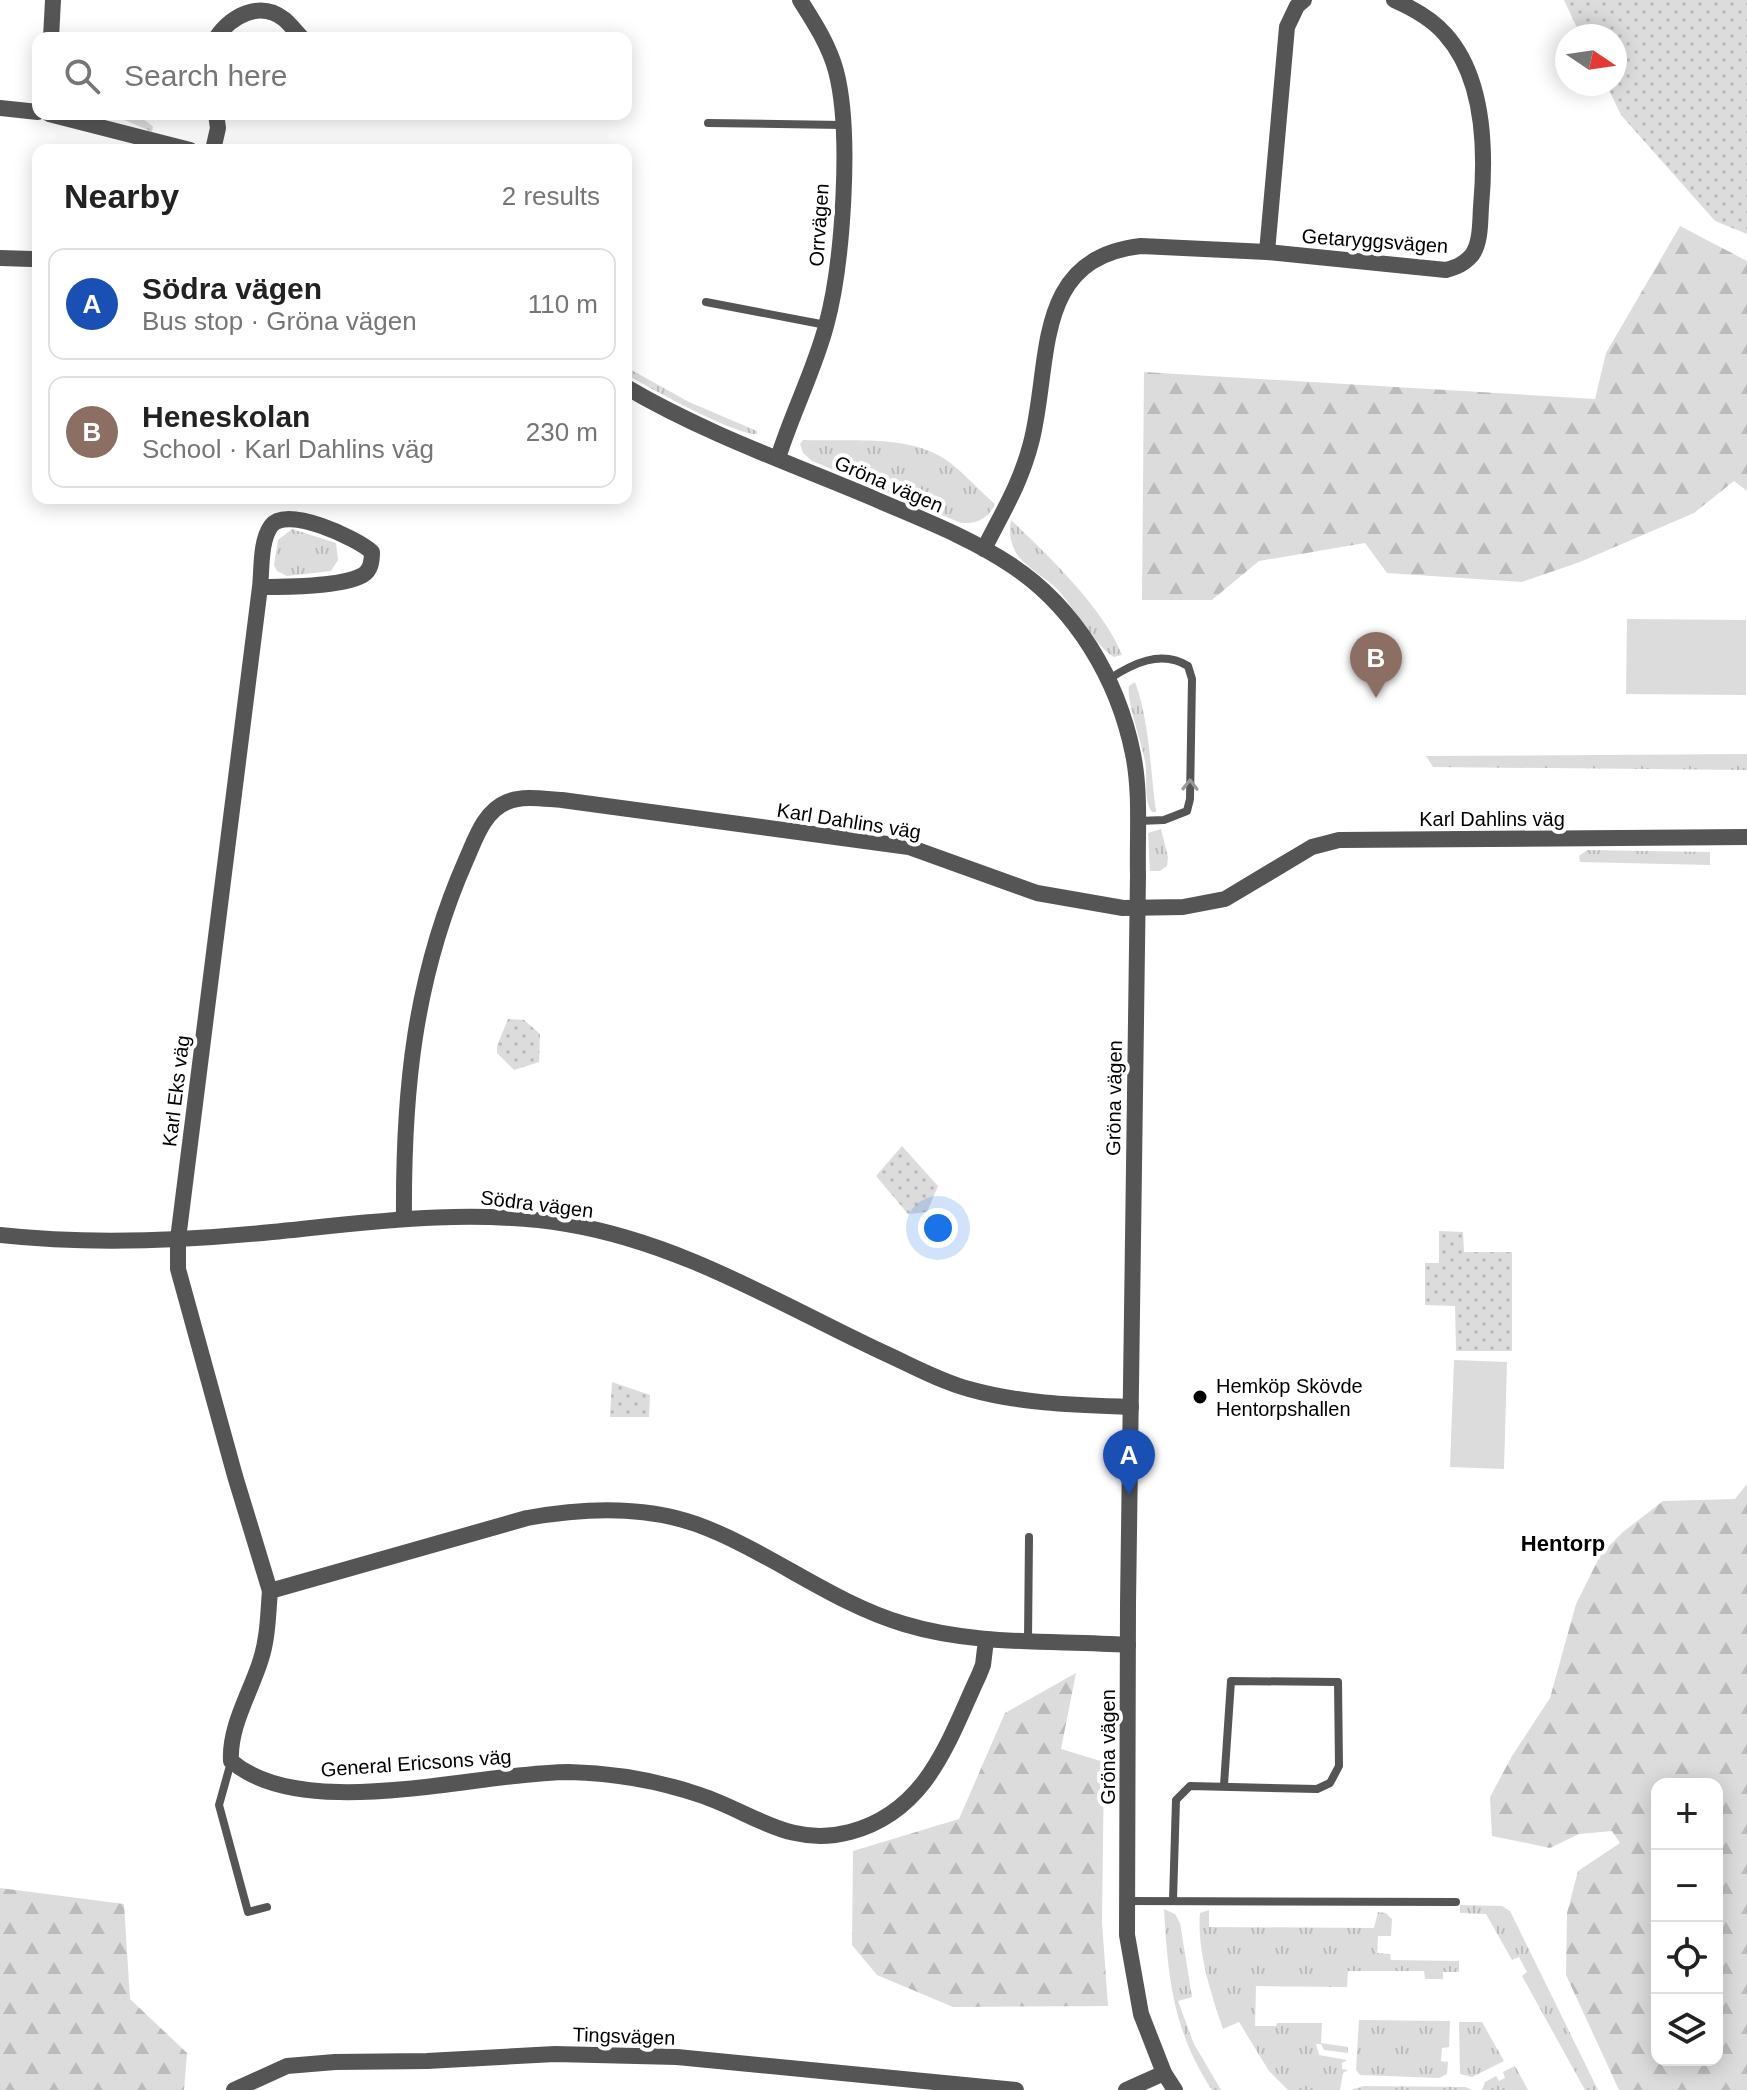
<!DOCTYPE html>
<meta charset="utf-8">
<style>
:root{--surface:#fff;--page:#f2f2f2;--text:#222;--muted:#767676;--line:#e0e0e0;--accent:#0b8043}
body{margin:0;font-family:Arial,sans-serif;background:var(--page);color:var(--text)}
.controls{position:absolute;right:24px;bottom:24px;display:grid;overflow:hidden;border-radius:16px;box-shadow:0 4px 20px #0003}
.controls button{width:72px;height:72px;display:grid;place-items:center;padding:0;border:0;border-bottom:2px solid var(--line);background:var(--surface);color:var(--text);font:40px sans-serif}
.compass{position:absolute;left:1555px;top:24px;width:72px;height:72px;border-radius:50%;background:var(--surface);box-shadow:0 4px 20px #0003;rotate:103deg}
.you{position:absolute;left:938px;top:1228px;width:28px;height:28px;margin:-20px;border:6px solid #fff;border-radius:50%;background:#1a73e8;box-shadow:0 0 0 12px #1a73e833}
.badge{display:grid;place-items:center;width:52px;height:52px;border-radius:50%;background:var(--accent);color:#fff;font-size:26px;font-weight:700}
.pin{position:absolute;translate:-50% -66px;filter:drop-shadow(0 2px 4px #0008)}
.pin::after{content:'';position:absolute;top:42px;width:28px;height:24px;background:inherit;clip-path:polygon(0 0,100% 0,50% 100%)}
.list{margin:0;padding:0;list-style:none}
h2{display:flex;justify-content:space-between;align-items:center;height:104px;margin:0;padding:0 32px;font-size:34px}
h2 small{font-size:26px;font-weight:400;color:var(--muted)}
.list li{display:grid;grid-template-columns:52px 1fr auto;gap:24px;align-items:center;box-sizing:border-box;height:112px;margin:0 16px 16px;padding:0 16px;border:2px solid var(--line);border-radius:16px}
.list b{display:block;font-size:30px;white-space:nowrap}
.list p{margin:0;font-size:26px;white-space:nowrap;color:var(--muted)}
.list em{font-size:26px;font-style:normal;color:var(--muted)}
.icon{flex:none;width:44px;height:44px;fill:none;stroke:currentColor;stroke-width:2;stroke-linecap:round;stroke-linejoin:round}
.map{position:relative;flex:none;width:1747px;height:2090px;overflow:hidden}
.search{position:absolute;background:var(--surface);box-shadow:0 4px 20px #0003;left:32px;top:32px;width:600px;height:88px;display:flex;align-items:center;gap:20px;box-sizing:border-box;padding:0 28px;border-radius:16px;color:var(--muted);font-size:30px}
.panel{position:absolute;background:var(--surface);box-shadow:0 4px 20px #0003;left:32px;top:144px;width:600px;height:360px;border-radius:16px}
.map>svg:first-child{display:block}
</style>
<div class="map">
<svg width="1747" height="2090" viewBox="0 0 1747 2090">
<defs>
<pattern id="grass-tufts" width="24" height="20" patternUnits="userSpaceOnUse" patternTransform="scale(2)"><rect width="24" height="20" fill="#dcdcdc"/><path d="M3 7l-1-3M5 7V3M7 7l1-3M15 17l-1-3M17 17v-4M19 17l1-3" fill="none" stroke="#bbb"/></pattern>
<pattern id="forest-firs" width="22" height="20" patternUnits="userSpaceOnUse" patternTransform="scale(2)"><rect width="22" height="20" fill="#dcdcdc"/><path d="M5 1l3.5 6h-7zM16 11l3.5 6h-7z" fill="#bbb"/></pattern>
<pattern id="park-dots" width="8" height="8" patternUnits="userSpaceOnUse" patternTransform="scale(2)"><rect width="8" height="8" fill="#dcdcdc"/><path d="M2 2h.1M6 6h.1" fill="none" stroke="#bbb" stroke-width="1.8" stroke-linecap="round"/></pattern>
</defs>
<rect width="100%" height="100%" fill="#fff"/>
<g fill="url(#grass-tufts)">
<path d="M101,114C119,114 141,113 153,127L152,132L127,121Z"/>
<path d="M626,367L689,402L757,431V434C737,436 647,387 626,374Z"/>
<path d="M803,440C848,442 911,433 949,462C965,474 980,491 995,504C988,519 977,524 961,523L812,461L803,453L800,444Z"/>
<path d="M1011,520C1049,557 1102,606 1122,655L1114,657C1097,648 1073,606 1057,589C1045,577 1023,566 1015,551C1010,541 1009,532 1011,520Z"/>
<polygon points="292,529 336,543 338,560 331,571 287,576 277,571 274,565 278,540"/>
<path d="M1135,682C1150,723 1150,769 1156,812H1152C1143,800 1148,776 1145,761C1142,743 1126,700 1129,686Z"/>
<polygon points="1747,754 1747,770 1433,767 1426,756"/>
<polygon points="1161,829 1168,857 1167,866 1160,871 1150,871 1148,833"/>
<polygon points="1587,850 1710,852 1710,865 1580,862 1579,856"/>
<polygon points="1460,1905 1502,1906 1510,1911 1598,2090 1585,2090 1522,1976 1527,1972 1519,1957 1512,1960 1486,1914 1460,1913"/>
<path d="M1164,1909L1175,1914L1180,1923L1192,1997L1178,2001L1194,2044L1221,2090H1212C1173,2031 1168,1978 1164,1909Z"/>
<path d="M1209,1910V1927L1374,1928L1378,1912L1386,1913L1392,1919L1391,1936H1378L1377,1953L1390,1954L1391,1960L1459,1961V1972H1443V1979H1425L1424,1971H1348L1347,1987L1256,1986L1255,2026H1276L1277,2023H1322L1321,2043L1348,2047V2053L1324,2050L1321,2044H1316L1319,2055L1347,2060L1342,2063V2069L1348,2070L1343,2073L1340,2090H1288L1269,2071L1239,2022L1223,2029C1211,1993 1197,1952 1200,1913Z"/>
<polygon points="1359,2020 1450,2021 1449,2047 1442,2048 1441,2061 1448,2062 1447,2074 1439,2078 1360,2075 1356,2070"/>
<polygon points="1459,2022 1482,2022 1504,2061 1472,2077 1460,2074"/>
<polygon points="1515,2066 1528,2090 1482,2090 1485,2082 1496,2076 1499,2081 1505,2078 1503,2072"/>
<polygon points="1363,2086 1466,2087 1472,2090 1352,2090"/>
</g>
<g fill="url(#forest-firs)" fill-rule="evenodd">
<polygon points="1680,226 1747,261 1747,491 1734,481 1694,513 1580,562 1522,582 1387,573 1365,543 1259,561 1212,600 1142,600 1144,372 1595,399 1606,353"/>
<path d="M1747,1484V2090H1619L1566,1975L1567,1913L1578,1871L1620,1843L1612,1831L1579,1834L1550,1848L1492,1836L1490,1797L1512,1756L1550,1698L1576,1604L1601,1554L1623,1532L1663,1501L1735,1499ZM1657,1784H1717V2060H1657Z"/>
<polygon points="1076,1673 1061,1749 1104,1762 1102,1922 1108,2006 953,2007 877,1975 852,1945 853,1851 959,1819 1005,1713"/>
<polygon points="0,1888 124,1904 130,1999 187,2053 184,2090 0,2090"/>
</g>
<g fill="url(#park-dots)">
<polygon points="1564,0 1747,0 1747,234 1715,221 1621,115 1606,84 1615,84 1615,36 1581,36"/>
<polygon points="508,1019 524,1020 540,1034 539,1062 514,1070 497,1053 497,1046"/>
<polygon points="902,1146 938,1186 927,1212 908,1214 876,1176"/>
<polygon points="1439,1231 1463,1232 1464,1252 1512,1252 1512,1351 1456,1351 1455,1306 1425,1305 1425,1263 1439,1263"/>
<polygon points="612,1382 650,1395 649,1417 610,1417"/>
</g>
<g fill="#dcdcdc">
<polygon points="1627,619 1746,620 1746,695 1626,694"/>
<polygon points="1454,1360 1507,1362 1504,1469 1450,1467"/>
</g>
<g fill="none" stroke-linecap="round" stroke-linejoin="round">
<g stroke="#555" stroke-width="8">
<polyline points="708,123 843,125"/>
<polyline points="706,302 826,325"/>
<path d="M1109,679C1132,664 1161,649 1188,666L1192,679L1190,799L1187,811L1164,820L1138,821"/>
<polyline points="1028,1640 1029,1537"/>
<polyline points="231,1762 219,1805 248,1912 267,1907"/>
<polyline points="1173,1900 1176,1800 1190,1786 1317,1789 1330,1783 1339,1766 1338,1682 1231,1681 1224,1785"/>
<polyline points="1128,1901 1456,1902"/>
</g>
<g stroke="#555" stroke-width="16">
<polyline points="51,38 53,0"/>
<path d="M216,38C231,16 260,0 284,19C290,24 296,32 302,38"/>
<polyline points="0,108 38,112"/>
<polyline points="49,114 190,150"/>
<polyline points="213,150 218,128 216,114"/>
<polyline points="1267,252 1287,27 1297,6 1304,0"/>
<polyline points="0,258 32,259"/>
<path d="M626,387C704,433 792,464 875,499C921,519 969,537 1011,565C1075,607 1118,679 1133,754C1141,793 1137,835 1138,875L1128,1604L1127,1935L1141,2014L1164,2073L1175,2090"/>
<path d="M778,458C792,413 814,371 826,326C843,264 852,132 836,71C829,45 814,22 800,0"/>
<path d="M984,549C1003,511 1020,485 1031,443C1052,363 1031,258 1141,246L1267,252L1446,270C1457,267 1464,264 1472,255C1481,242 1480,222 1481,207C1486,152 1485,78 1445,34C1432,19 1412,8 1394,0"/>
<path d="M260,587C262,570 260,541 271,526C286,505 357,538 372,552C372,561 371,570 363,575C342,587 285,587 260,587L178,1239V1269L235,1476L270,1591"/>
<path d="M404,1219C403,1092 414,978 466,860C475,840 484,811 507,802C524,795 544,799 562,800L909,847L1037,893L1123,908L1183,907L1225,899L1312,847L1339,840L1747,837"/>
<path d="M0,1235C90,1245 182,1241 272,1232C370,1222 469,1208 567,1224C681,1243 778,1303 880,1351C909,1364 939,1381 969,1389C1022,1404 1077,1405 1131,1407"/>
<path d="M986,1640L983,1665L979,1675C948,1741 928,1811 850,1832C789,1848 752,1812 700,1795C659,1781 613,1773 569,1772C477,1772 305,1824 231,1761C229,1726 251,1692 261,1659C268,1637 268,1614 270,1591L527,1518C582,1508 642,1505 696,1524C768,1550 830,1602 904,1624C976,1646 1054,1640 1128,1645"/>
<polyline points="234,2090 287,2066 335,2062 427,2061 555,2054 677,2057 1016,2090"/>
<polyline points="1126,2090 1164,2073"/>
</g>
</g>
<defs><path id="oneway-chevron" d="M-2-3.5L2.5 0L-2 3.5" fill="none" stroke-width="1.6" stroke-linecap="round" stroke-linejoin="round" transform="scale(2)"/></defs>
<use stroke="#999" href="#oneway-chevron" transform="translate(1190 785) rotate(-89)"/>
<circle fill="#000" stroke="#fff" stroke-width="3" cx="1200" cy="1397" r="8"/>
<g text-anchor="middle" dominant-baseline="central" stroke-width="8" stroke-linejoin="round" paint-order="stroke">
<g font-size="20" fill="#000" stroke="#fff">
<text transform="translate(819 225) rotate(-86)">Orrvägen</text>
<text transform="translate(1375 241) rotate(4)">Getaryggsvägen</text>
<text transform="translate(889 484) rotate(23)">Gröna vägen</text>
<text x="1492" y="819">Karl Dahlins väg</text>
<text transform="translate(849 821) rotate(9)">Karl Dahlins väg</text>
<text transform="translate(176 1091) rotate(-83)">Karl Eks väg</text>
<text transform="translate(1114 1098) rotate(-89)">Gröna vägen</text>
<text transform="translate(537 1204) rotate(7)">Södra vägen</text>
<text transform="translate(1108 1747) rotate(-90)">Gröna vägen</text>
<text transform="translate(416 1763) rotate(-4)">General Ericsons väg</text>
<text transform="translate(624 2036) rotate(2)">Tingsvägen</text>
</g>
<g font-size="20" fill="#000" stroke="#fff" text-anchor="start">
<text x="1216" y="1386">Hemköp Skövde<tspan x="1216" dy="23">Hentorpshallen</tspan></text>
</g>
<g font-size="22" font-weight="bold" fill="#000" stroke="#fff">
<text x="1563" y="1543">Hentorp</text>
</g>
</g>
</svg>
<div class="controls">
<button>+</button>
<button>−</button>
<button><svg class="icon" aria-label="locate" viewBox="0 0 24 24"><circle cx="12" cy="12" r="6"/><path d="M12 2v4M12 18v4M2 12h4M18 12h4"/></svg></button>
<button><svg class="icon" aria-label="layers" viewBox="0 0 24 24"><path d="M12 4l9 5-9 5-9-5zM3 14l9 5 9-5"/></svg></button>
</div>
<svg class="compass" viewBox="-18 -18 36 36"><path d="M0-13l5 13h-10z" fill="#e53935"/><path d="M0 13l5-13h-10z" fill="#767676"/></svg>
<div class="you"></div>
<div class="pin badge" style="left:1129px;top:1495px;background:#1a4fb4">A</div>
<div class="pin badge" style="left:1376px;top:698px;background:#8d6e63">B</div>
<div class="search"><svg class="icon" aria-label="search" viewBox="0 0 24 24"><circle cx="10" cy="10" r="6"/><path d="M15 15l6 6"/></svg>Search here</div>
<section class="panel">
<h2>Nearby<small>2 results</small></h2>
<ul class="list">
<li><span class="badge" style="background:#1a4fb4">A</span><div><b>Södra vägen</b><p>Bus stop · Gröna vägen</p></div><em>110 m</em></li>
<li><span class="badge" style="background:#8d6e63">B</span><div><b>Heneskolan</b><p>School · Karl Dahlins väg</p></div><em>230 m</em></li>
</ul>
</section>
</div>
